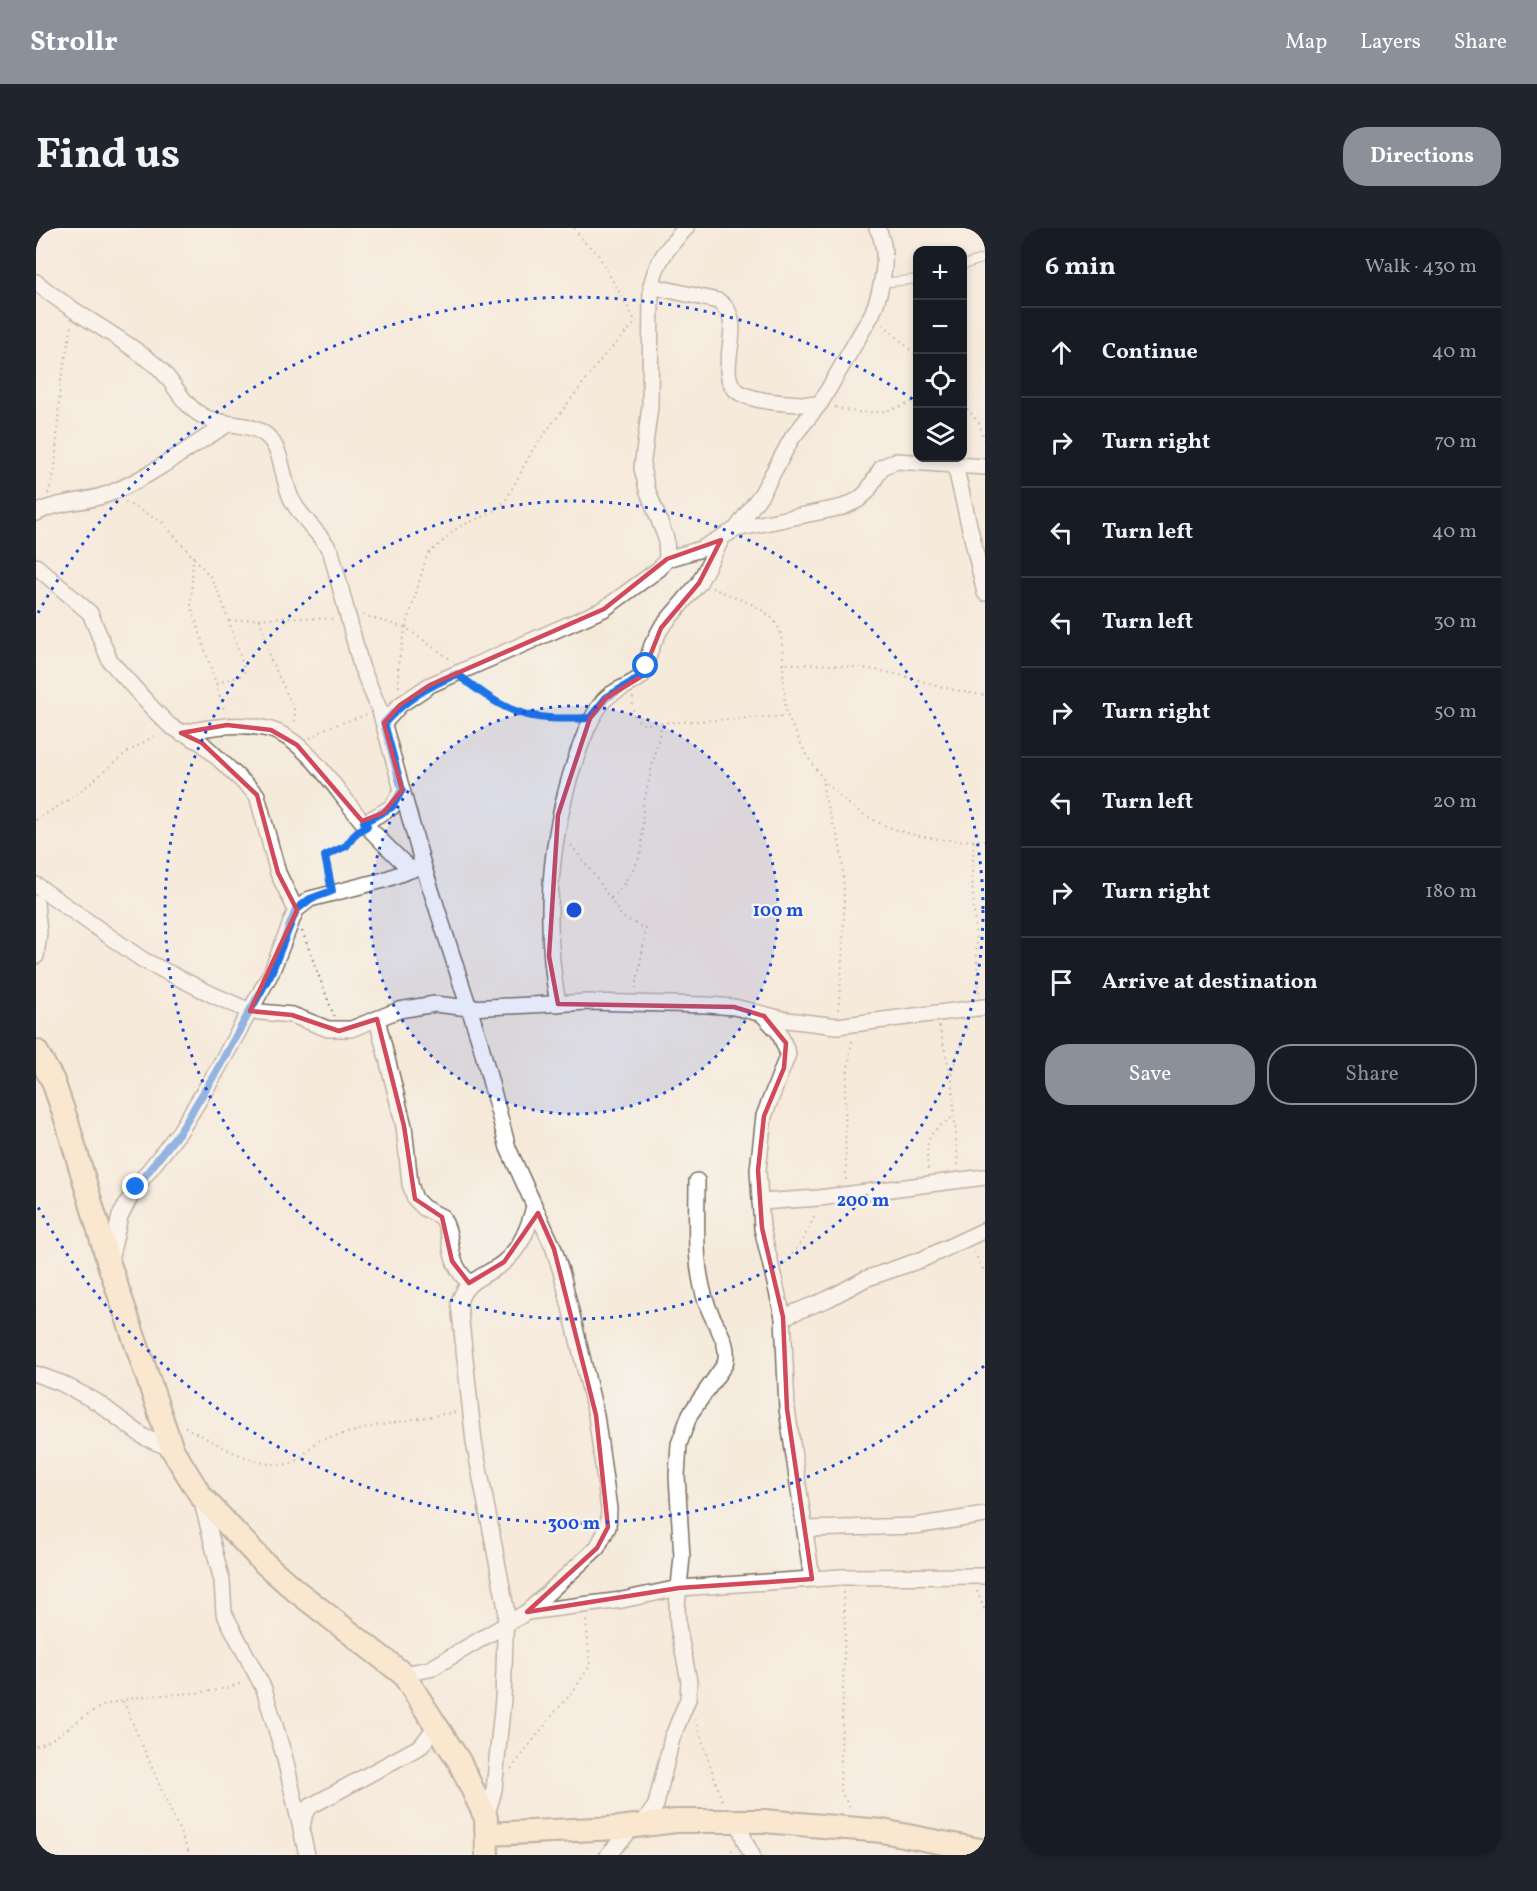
<!DOCTYPE html>
<meta charset="utf-8">
<style>
:root{--surface:#171b24;--page:#20242c;--text:#f1f3f6;--muted:#9ea1a6;--line:#363941;--accent:#8c9099}
body{margin:0;font-family:Vollkorn,serif;background:var(--page);color:var(--text)}
.controls{position:absolute;right:18px;top:18px;display:grid;overflow:hidden;border-radius:12px;box-shadow:0 3px 9px #0003}
.controls button{width:54px;height:54px;display:grid;place-items:center;padding:0;border:0;border-bottom:2px solid var(--line);background:var(--surface);color:var(--text);font:30px sans-serif}
.stop{position:absolute;width:18px;height:18px;margin:-14px;border:4px solid #1a73e8;border-radius:50%;background:#fff}
.stop.end{background:#1a73e8;border-color:#fff;box-shadow:0 2px 6px #0008}
.list{margin:0;padding:0;list-style:none}
h2{display:flex;justify-content:space-between;align-items:center;height:78px;margin:0;padding:0 24px;font-size:26px}
h2 small{font-size:20px;font-weight:400;color:var(--muted)}
.list li{display:grid;grid-template-columns:39px 1fr auto;gap:18px;align-items:center;box-sizing:border-box;height:90px;padding:0 24px;border-top:2px solid var(--line)}
.list b{display:block;font-size:22px;white-space:nowrap}
.list em{font-size:20px;font-style:normal;color:var(--muted)}
.actions{display:flex;gap:12px;padding:18px 24px}
.actions a{flex:1;padding:14px 0;border:2px solid var(--accent);border-radius:24px;text-align:center;font-size:21px;color:var(--accent)}
.actions .main{background:var(--accent);color:#fff}
.icon{flex:none;width:33px;height:33px;fill:none;stroke:currentColor;stroke-width:2;stroke-linecap:round;stroke-linejoin:round}
.map{position:relative;flex:none;width:949px;height:1627px;overflow:hidden;border-radius:24px}
header{display:flex;align-items:center;gap:36px;box-sizing:border-box;height:84px;padding:0 30px;background:var(--accent);color:#fff}
header strong{font-size:28px}
nav{display:flex;gap:33px;margin-inline-start:auto;font-size:21px}
.intro{display:flex;align-items:center;justify-content:space-between;box-sizing:border-box;height:144px;padding:0 36px}
h1{margin:0;font-size:42px}
.button{padding:15px 27px;border-radius:24px;background:var(--accent);color:#fff;font-size:21px;font-weight:700}
main{display:flex;gap:36px;padding:0 36px}
aside{flex:1;background:var(--surface);border-radius:24px;box-shadow:0 3px 9px #0003}
.map>svg:first-child{display:block}
</style>
<header>
<strong>Strollr</strong>
<nav><a>Map</a><a>Layers</a><a>Share</a></nav>
</header>
<div class="intro"><h1>Find us</h1><a class="button">Directions</a></div>
<main>
<div class="map">
<svg width="949" height="1627" viewBox="0 0 949 1627">
<rect width="100%" height="100%" fill="#f6f6f2"/>
<filter id="ink" filterUnits="userSpaceOnUse"><feTurbulence type="fractalNoise" baseFrequency=".0167" numOctaves="2"/><feDisplacementMap in="SourceGraphic" scale="12" xChannelSelector="R" yChannelSelector="G"/><feConvolveMatrix kernelMatrix="1 2 1 2 8 2 1 2 1" color-interpolation-filters="sRGB"/></filter>
<filter id="wash" filterUnits="userSpaceOnUse"><feTurbulence type="fractalNoise" baseFrequency=".008" numOctaves="4" result="noise"/><feDisplacementMap in="SourceGraphic" scale="24" xChannelSelector="R" yChannelSelector="G"/><feGaussianBlur stdDeviation="1.35" result="paint"/><feColorMatrix in="noise" values="0 0 0 0 0 0 0 0 0 0 0 0 0 0 0 0 0 1.4 0 .05"/><feComposite in="paint" operator="in"/></filter>
<g filter="url(#wash)">
<rect width="100%" height="100%" fill="#f5eada"/>
</g>
<g filter="url(#ink)">
<g fill="none" stroke-linecap="round" stroke-linejoin="round">
<g stroke="#7c6d60" stroke-width="10">
<g id="lane">
<polyline points="927,37 949,30"/>
<polyline points="845,55 882,51"/>
</g>
</g>
<g stroke="#7c6d60" stroke-width="18">
<g id="street">
<path d="M0,54C38,87 84,107 123,140C138,154 146,176 165,187C184,199 212,193 230,207C247,221 246,251 255,270C264,290 284,304 295,324L325,438L344,483L387,637L444,814L472,920L518,1021L527,1050L560,1187L573,1281L572,1299L561,1320L491,1384L394,1441L367,1446"/>
<path d="M615,58L682,73C716,94 673,147 704,165C725,176 759,175 782,177"/>
<polyline points="919,237 949,365"/>
<path d="M0,285C22,273 49,275 72,266C113,250 153,219 192,196"/>
<polyline points="700,301 807,279 822,272 831,264 846,239 860,233 949,239"/>
<path d="M631,331L665,321L700,301L726,265L756,210L785,174L836,86C846,62 855,24 841,0"/>
<polyline points="0,338 54,385 74,433 117,481 134,498 166,515 221,567 242,645 260,682"/>
<path d="M348,495L364,477L394,457L568,381L623,341L631,331L630,310L611,261L606,240L614,178L615,58C621,32 632,19 650,0"/>
<path d="M145,505C175,499 202,494 232,501C271,511 301,564 326,593C342,610 358,626 375,642"/>
<polyline points="328,595 356,579 366,562"/>
<polyline points="0,657 107,732 177,767 214,783 256,787 292,801 315,801 363,782 399,776 433,780 553,774 671,777 698,779 751,792 801,798 949,779"/>
<polyline points="0,675 3,705 0,728"/>
<path d="M522,776C507,696 513,611 539,533C547,511 553,491 568,472C578,461 595,458 606,448L616,417L625,400L663,355L685,312"/>
<polyline points="728,788 743,804 752,826 728,888 722,942 726,1000 747,1089 751,1181 776,1351"/>
<path d="M341,791L368,898L374,956L379,971L388,980L406,989C421,1015 407,1028 433,1055"/>
<polyline points="724,974 783,970 949,949"/>
<polyline points="74,1033 84,988 100,959 144,903 180,844 235,745 260,682 274,671 348,652 387,637"/>
<polyline points="747,1089 792,1071 829,1051 887,1031 949,1002"/>
<polyline points="0,1146 25,1155 61,1174 108,1209 136,1221"/>
<polyline points="165,1270 186,1353 188,1385 228,1461 249,1531 271,1627"/>
<polyline points="771,1301 879,1298 949,1287"/>
<polyline points="491,1384 586,1372 643,1360 806,1349 949,1348"/>
<path d="M450,1590L458,1562L467,1471L470,1380L438,1214L423,1075C428,1052 450,1048 467,1035C485,1020 493,1000 498,978"/>
<polyline points="702,1592 709,1614 716,1627"/>
<polyline points="266,1599 269,1585 275,1578 385,1518 401,1497"/>
<path d="M572,1627L598,1598L611,1590L620,1577L636,1510L652,1471L653,1453L642,1398L641,1378L646,1329L641,1248L643,1216L654,1186L689,1136C695,1115 679,1098 672,1079C657,1040 661,994 661,953"/>
</g>
</g>
<g stroke="#7c6d60" stroke-width="26">
<g id="secondary">
<polyline points="0,823 17,853 31,894 73,1036 136,1221 165,1268 226,1333 259,1362 367,1446 423,1533 450,1590 451,1627"/>
<polyline points="451,1606 583,1600 640,1593 728,1593 846,1603 949,1623"/>
</g>
</g>
<g stroke="#7c6d60" stroke-width="2" stroke-dasharray="1.5 4.5" stroke-linecap="butt">
<polyline points="538,0 547,13 561,25 600,94"/>
<polyline points="847,96 882,129"/>
<polyline points="927,176 944,196 949,217"/>
<path d="M799,179C828,189 855,185 882,171"/>
<polyline points="12,266 19,242 24,157 36,97"/>
<polyline points="89,274 126,294 174,348 185,370 209,443 204,448 181,455"/>
<polyline points="157,328 155,377 189,485"/>
<path d="M676,360C696,369 732,378 742,399C750,413 745,464 751,486C753,494 759,502 762,510C798,588 866,617 949,612"/>
<polyline points="327,387 370,400 417,433"/>
<polyline points="224,391 234,430 259,483 258,498"/>
<polyline points="193,393 249,389 298,391"/>
<path d="M745,436C781,436 819,437 855,445C887,452 916,464 949,467"/>
<path d="M432,455C469,483 494,492 540,491"/>
<polyline points="363,459 362,437 367,410 391,327 424,298 454,286 469,274 497,221 567,129 601,93"/>
<path d="M597,469C596,481 597,490 607,496L750,488"/>
<polyline points="274,510 293,499 330,487"/>
<path d="M787,555C789,585 804,605 806,631C810,681 807,733 802,783"/>
<polyline points="0,592 40,567 90,525 122,506"/>
<polyline points="938,613 936,649 943,765"/>
<polyline points="535,617 562,652 586,689 610,701 600,760"/>
<polyline points="293,651 289,628 310,618 319,606"/>
<polyline points="575,670 586,659 602,633 606,620 607,578 626,495"/>
<polyline points="266,703 298,788"/>
<polyline points="903,798 915,848"/>
<polyline points="922,937 916,851 919,832 933,796"/>
<path d="M892,941C889,908 892,906 918,888"/>
<polyline points="810,952 809,862 816,812"/>
<polyline points="938,1024 949,1045"/>
<polyline points="749,1036 767,1012 780,985"/>
<path d="M149,1199C177,1213 227,1246 258,1234C270,1229 274,1215 287,1211L339,1198L420,1184"/>
<polyline points="941,1363 949,1383"/>
<polyline points="807,1364 809,1398 804,1556 805,1564 816,1583"/>
<polyline points="87,1473 154,1627"/>
<polyline points="659,1491 687,1576"/>
<path d="M0,1518C26,1510 43,1488 67,1478C113,1460 163,1473 208,1454"/>
<polyline points="475,1541 519,1484 535,1466 554,1438 550,1391"/>
<polyline points="691,1627 696,1622"/>
</g>
<use href="#lane" stroke="#fff" stroke-width="8"/>
<use href="#street" stroke="#fff" stroke-width="15"/>
<use href="#secondary" stroke="#fce5c4" stroke-width="22"/>
</g>
</g>
<g fill="none" stroke-linecap="round" stroke-linejoin="round" filter="url(#ink)">
<path stroke="#1a73e8" stroke-width="8" d="M100,959L144,903L180,844L235,745L260,682L274,671L296,663L289,628L310,618L321,604L331,598L328,594L356,579L366,562L348,495C369,472 392,458 421,446C473,486 487,493 554,490L570,470L606,448L610,438"/>
</g>
<path d="M0 0H949V1627H0ZM685,312L663,355L625,400L606,448L570,470L554,490L522,587L513,728L522,776L698,779L728,788L750,815L748,840L728,888L722,942L726,1000L747,1089L751,1181L776,1351L643,1360L491,1384L561,1320L572,1299L560,1187L518,1021L502,985L468,1034L433,1055L416,1033L406,989L379,971L368,898L341,791L303,803L256,787L214,783L261,682L242,645L221,567L166,515L145,505L191,497L235,502L261,517L326,593L347,585L366,562L348,495L364,477L394,457L568,381L631,331Z" fill="#f5eada" fill-opacity=".55" fill-rule="evenodd"/>
<path fill="none" stroke="#d1495b" stroke-width="4.5" stroke-linejoin="round" d="M685,312L663,355L625,400L606,448L570,470L554,490L522,587L513,728L522,776L698,779L728,788L750,815L748,840L728,888L722,942L726,1000L747,1089L751,1181L776,1351L643,1360L491,1384L561,1320L572,1299L560,1187L518,1021L502,985L468,1034L433,1055L416,1033L406,989L379,971L368,898L341,791L303,803L256,787L214,783L261,682L242,645L221,567L166,515L145,505L191,497L235,502L261,517L326,593L347,585L366,562L348,495L364,477L394,457L568,381L631,331Z"/>
<circle cx="538" cy="682" r="204" fill="#1d4ed8" fill-opacity=".12"/>
<g fill="none" stroke="#1d4ed8" stroke-width="3" stroke-dasharray="3 6">
<circle cx="538" cy="682" r="204"/>
<circle cx="538" cy="682" r="409"/>
<path d="M948 1138A613 613 0 0 1 2 979M2 385A613 613 0 0 1 881 174"/>
</g>
<circle cx="538" cy="682" r="9" fill="#1d4ed8" stroke="#f6f6f2" stroke-width="3"/>
<g font-size="18" text-anchor="middle" font-weight="bold" fill="#1d4ed8" stroke="#f6f6f2" stroke-width="4.5" stroke-linejoin="round" paint-order="stroke">
<text x="742" y="688">100 m</text>
<text x="827" y="978">200 m</text>
<text x="538" y="1301">300 m</text>
</g>
</svg>
<div class="controls">
<button>+</button>
<button>−</button>
<button><svg class="icon" aria-label="locate" viewBox="0 0 24 24"><circle cx="12" cy="12" r="6"/><path d="M12 2v4M12 18v4M2 12h4M18 12h4"/></svg></button>
<button><svg class="icon" aria-label="layers" viewBox="0 0 24 24"><path d="M12 4l9 5-9 5-9-5zM3 14l9 5 9-5"/></svg></button>
</div>
<div class="stop" style="left:610px;top:438px"></div>
<div class="stop end" style="left:100px;top:959px"></div>
</div>
<aside>
<h2>6 min<small>Walk · 430 m</small></h2>
<ul class="list">
<li><svg class="icon" aria-label="ahead" viewBox="0 0 24 24"><path d="M12 20V5M6 11l6-6 6 6"/></svg><div><b>Continue</b></div><em>40 m</em></li>
<li><svg class="icon" aria-label="right" viewBox="0 0 24 24"><path d="M7 20v-9h11M14 6l5 5-5 5"/></svg><div><b>Turn right</b></div><em>70 m</em></li>
<li><svg class="icon" aria-label="left" viewBox="0 0 24 24"><path d="M17 20v-9H6M10 6l-5 5 5 5"/></svg><div><b>Turn left</b></div><em>40 m</em></li>
<li><svg class="icon" aria-label="left" viewBox="0 0 24 24"><path d="M17 20v-9H6M10 6l-5 5 5 5"/></svg><div><b>Turn left</b></div><em>30 m</em></li>
<li><svg class="icon" aria-label="right" viewBox="0 0 24 24"><path d="M7 20v-9h11M14 6l5 5-5 5"/></svg><div><b>Turn right</b></div><em>50 m</em></li>
<li><svg class="icon" aria-label="left" viewBox="0 0 24 24"><path d="M17 20v-9H6M10 6l-5 5 5 5"/></svg><div><b>Turn left</b></div><em>20 m</em></li>
<li><svg class="icon" aria-label="right" viewBox="0 0 24 24"><path d="M7 20v-9h11M14 6l5 5-5 5"/></svg><div><b>Turn right</b></div><em>180 m</em></li>
<li><svg class="icon" aria-label="arrive" viewBox="0 0 24 24"><path d="M6 21V4h12l-3 4 3 4H6"/></svg><div><b>Arrive at destination</b></div></li>
</ul>
<div class="actions"><a class="main">Save</a><a>Share</a></div>
</aside>
</main>
